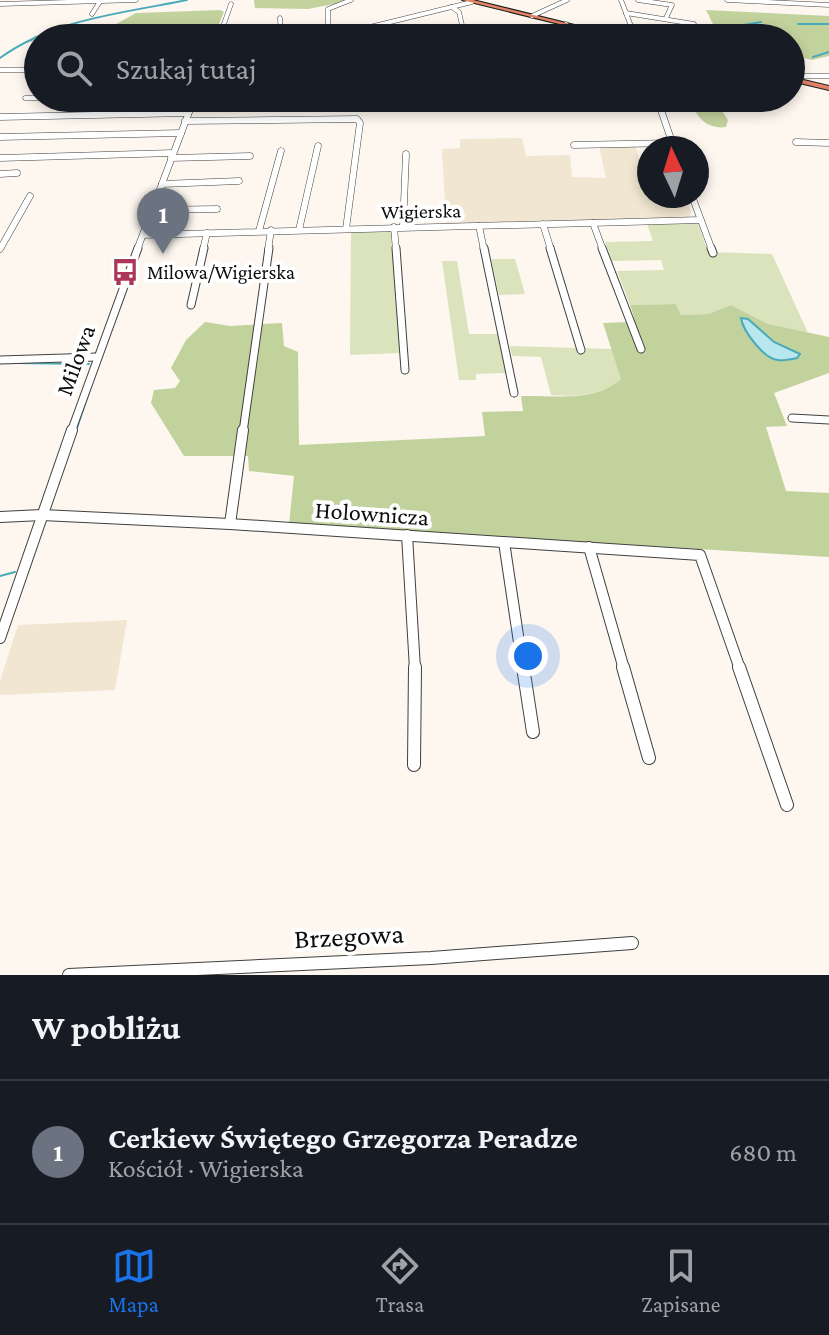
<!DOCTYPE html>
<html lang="pl">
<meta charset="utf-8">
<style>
:root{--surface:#171b24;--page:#242831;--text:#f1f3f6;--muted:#9ea1a6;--line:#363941;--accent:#1a73e8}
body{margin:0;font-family:"Crimson Pro",serif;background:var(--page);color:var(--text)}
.compass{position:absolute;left:637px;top:136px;width:72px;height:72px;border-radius:50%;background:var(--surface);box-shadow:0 4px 12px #0003;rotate:356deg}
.you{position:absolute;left:528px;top:656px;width:28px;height:28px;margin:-20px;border:6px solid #fff;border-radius:50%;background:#1a73e8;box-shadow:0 0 0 12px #1a73e833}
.badge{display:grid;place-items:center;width:52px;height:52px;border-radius:50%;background:var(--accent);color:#fff;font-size:26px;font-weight:700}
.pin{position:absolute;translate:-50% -66px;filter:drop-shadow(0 2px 4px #0008)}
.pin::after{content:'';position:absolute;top:42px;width:28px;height:24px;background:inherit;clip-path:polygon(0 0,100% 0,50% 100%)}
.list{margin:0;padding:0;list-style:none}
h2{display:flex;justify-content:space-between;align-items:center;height:104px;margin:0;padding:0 32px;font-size:34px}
h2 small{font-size:26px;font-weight:400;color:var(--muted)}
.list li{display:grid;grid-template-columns:52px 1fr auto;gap:24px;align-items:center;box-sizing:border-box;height:144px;padding:0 32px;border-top:2px solid var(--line)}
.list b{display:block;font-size:30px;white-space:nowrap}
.list p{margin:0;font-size:26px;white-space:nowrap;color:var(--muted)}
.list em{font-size:26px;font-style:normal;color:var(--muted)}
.icon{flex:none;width:44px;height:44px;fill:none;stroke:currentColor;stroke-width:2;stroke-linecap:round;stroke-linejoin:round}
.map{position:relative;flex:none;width:829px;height:975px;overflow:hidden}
.search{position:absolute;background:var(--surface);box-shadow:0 4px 12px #0003;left:24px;right:24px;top:24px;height:88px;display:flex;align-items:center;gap:20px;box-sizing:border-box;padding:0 28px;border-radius:44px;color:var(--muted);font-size:30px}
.sheet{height:248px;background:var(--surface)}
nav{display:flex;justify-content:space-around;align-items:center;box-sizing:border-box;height:112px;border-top:2px solid var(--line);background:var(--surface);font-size:22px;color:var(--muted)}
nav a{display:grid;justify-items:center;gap:4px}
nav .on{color:var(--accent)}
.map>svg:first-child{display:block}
</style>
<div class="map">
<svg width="829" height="975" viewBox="0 0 829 975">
<rect width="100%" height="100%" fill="#fdf7ef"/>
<g fill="#f0e6d1">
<polygon points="522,138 526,156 570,155 572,177 606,178 599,146 635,145 640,161 649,161 649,196 685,196 691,212 689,218 446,223 442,149 460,148 460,139"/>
<polygon points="127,620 115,690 0,695 0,681 18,625"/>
</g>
<g fill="#dae3bc">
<polygon points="693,223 698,224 708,252 772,254 808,333 768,324 731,305 708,314 681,315 676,304 630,305 617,271 664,270 661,260 612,261 605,242 653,241 647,224"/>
<polygon points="391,231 400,353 350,355 351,232"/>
<polygon points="491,259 515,259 525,294 499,295"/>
<polygon points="442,261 457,261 469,334 498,334 506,373 476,374 476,380 459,380"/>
<path d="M510,346L612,349L622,379C602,396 576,397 551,395L541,357L512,356Z"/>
</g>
<g fill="#c2d29d">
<polygon points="254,0 344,0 345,2 308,9 255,8"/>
<polygon points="220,10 224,12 213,38 154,38 212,37 214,30 99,33 29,42 35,36 79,24 109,28 136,13"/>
<polygon points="706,10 829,16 829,56 812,60 791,55 791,38 681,38 715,28"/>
<path d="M691,98L716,102L728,120L726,127C707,130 694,116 691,98Z"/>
<path d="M676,304L681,315L708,314L731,305L768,324L829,337V373L774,393L787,426L766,427L786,491L829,493V557L289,524L294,476L249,471L248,456H184L151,403L154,390L175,388L180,381L171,368L186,340L205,322L230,326L282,323L284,346L298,352L299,445L485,436L482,412L523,411L521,396C555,395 594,403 621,379L603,323L628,322L634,317L630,305Z"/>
</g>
<path fill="#b9e7ee" stroke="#49aabc" stroke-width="2" d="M741,318L748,319L774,342L800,354L797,358C792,359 784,361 778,360C764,359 743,331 741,318Z"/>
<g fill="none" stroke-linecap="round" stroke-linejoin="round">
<g stroke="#49aabc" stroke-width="2">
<polyline points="798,24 829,24"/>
<polyline points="721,29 761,22"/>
<polyline points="813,57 829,52"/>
<path d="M0,58C53,19 124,13 187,0"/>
<polyline points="16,363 89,364"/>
<polyline points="76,431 89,392"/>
<polyline points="0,576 15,572"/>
</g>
<g stroke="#404040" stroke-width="5">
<g id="minor-far4">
<polyline points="621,0 634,34 631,38"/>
<polyline points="638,0 672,5 666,18"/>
<polyline points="727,0 829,5"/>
<polyline points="0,4 136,0"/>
<polyline points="452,7 459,12 465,38"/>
<polyline points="626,13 694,24"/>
<polyline points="92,14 101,0"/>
<polyline points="532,16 567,0"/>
<polyline points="280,18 281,38"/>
<polyline points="566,24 566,38"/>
<polyline points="328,37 328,9 351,0"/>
<polyline points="219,38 231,4"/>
<polyline points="325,38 472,2"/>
<polyline points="0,70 38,70"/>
<polyline points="26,70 38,57"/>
<polyline points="791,76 829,76"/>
<polyline points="25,98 40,98"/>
<polyline points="569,98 593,98"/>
<polyline points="657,98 661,109"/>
<polyline points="403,106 446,105 456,98"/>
<polyline points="190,109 194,98"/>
</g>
</g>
<g stroke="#404040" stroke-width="7">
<g id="minor-far3">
<polyline points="660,107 674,148"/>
<polyline points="0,117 188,113"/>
<polyline points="185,121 357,119 360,123 346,229"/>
<polyline points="0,137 181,133"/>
<polyline points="796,142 829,143"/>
<polyline points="574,145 673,143"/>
<polyline points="0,158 173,153"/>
<polyline points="171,158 250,156"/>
<polyline points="0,174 17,173"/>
<polyline points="162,184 239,181"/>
<polyline points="692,196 712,250"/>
<polyline points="152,210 217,209"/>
<polyline points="593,223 603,250"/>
<polyline points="543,224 551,250"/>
<polyline points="479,226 484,250"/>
<polyline points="394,227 396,250"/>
<polyline points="403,227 406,154"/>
<polyline points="299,230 318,146"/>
<polyline points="259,231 281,151"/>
<polyline points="143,235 700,220"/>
<polyline points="0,249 30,196"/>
<polyline points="137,250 191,107"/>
<polyline points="203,250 207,233"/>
<polyline points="268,250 271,230"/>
</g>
</g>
<g stroke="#404040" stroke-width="9">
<g id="minor-far2">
<polyline points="396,248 405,370"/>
<polyline points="484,248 514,393"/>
<polyline points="550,248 581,350"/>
<polyline points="602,248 641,349"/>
<polyline points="711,248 713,253"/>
<polyline points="191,305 204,248"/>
<polyline points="0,360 97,357"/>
<polyline points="792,418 829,420"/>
<polyline points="71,432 138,248"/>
<polyline points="243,432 269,248"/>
</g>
</g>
<g stroke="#404040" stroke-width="12">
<g id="minor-far1">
<polyline points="0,517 42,515 230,524 700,555 740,669"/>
<polyline points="230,524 243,430"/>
<polyline points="407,535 415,669"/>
<polyline points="504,542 523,669"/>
<polyline points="589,547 624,669"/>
<polyline points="0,638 72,430"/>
</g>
</g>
<g stroke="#404040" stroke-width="14">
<g id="minor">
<polyline points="523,667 533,732"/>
<polyline points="623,667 649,758"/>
<polyline points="739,667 787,805"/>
<polyline points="414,765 415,667"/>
<polyline points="69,975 431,958 632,943"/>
</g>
</g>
<g stroke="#1e1e1e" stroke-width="2">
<g id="highway">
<polygon points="462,0 473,0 627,38 616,38"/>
<polygon points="791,77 829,86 829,90 791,81"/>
</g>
</g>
<use href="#minor-far4" stroke="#fff" stroke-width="4"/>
<use href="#minor-far3" stroke="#fff" stroke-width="6"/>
<use href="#minor-far2" stroke="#fff" stroke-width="7"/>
<use href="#minor-far1" stroke="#fff" stroke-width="10"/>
<use href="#minor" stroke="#fff" stroke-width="12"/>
<use href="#highway" fill="#e28267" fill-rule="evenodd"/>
</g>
<defs>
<g id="bus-bare" transform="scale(2.16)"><path d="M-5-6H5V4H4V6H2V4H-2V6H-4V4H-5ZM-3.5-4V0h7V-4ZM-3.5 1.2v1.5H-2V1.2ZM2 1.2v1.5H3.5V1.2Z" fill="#ac3657" stroke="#fff" stroke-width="2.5" paint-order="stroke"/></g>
</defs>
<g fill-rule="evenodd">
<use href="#bus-bare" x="125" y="272"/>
</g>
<g text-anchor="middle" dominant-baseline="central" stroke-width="8" stroke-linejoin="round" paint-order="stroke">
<g font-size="20" fill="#0d0d0d" stroke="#fff">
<text transform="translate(421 211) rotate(-1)">Wigierska</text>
</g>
<g font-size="20" fill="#0d0d0d" stroke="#fff" text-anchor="start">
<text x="147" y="272">Milowa/Wigierska</text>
</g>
<g font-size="24" fill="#0d0d0d" stroke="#fff">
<text transform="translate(75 360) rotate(-70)">Milowa</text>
<text transform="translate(372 513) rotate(4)">Holownicza</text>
</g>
<g font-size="28" fill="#0d0d0d" stroke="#fff">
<text transform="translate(349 936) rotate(-3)">Brzegowa</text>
</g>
</g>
</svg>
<svg class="compass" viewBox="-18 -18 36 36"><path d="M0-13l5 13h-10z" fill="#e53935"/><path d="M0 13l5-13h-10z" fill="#9ea1a6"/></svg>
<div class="you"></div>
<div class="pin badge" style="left:163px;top:254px;background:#6b7280">1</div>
<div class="search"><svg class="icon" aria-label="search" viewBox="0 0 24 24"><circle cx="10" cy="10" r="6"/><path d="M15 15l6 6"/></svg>Szukaj tutaj</div>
</div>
<section class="sheet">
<h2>W pobliżu<small></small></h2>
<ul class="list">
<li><span class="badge" style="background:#6b7280">1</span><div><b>Cerkiew Świętego Grzegorza Peradze</b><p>Kościół · Wigierska</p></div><em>680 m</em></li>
</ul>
</section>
<nav>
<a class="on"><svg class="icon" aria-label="map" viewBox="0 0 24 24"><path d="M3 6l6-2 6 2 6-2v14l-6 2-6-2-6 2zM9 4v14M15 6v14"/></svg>Mapa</a>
<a><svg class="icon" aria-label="directions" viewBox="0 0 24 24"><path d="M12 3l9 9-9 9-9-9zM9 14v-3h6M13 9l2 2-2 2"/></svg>Trasa</a>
<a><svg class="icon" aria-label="saved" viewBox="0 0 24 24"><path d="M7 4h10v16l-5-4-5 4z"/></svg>Zapisane</a>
</nav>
